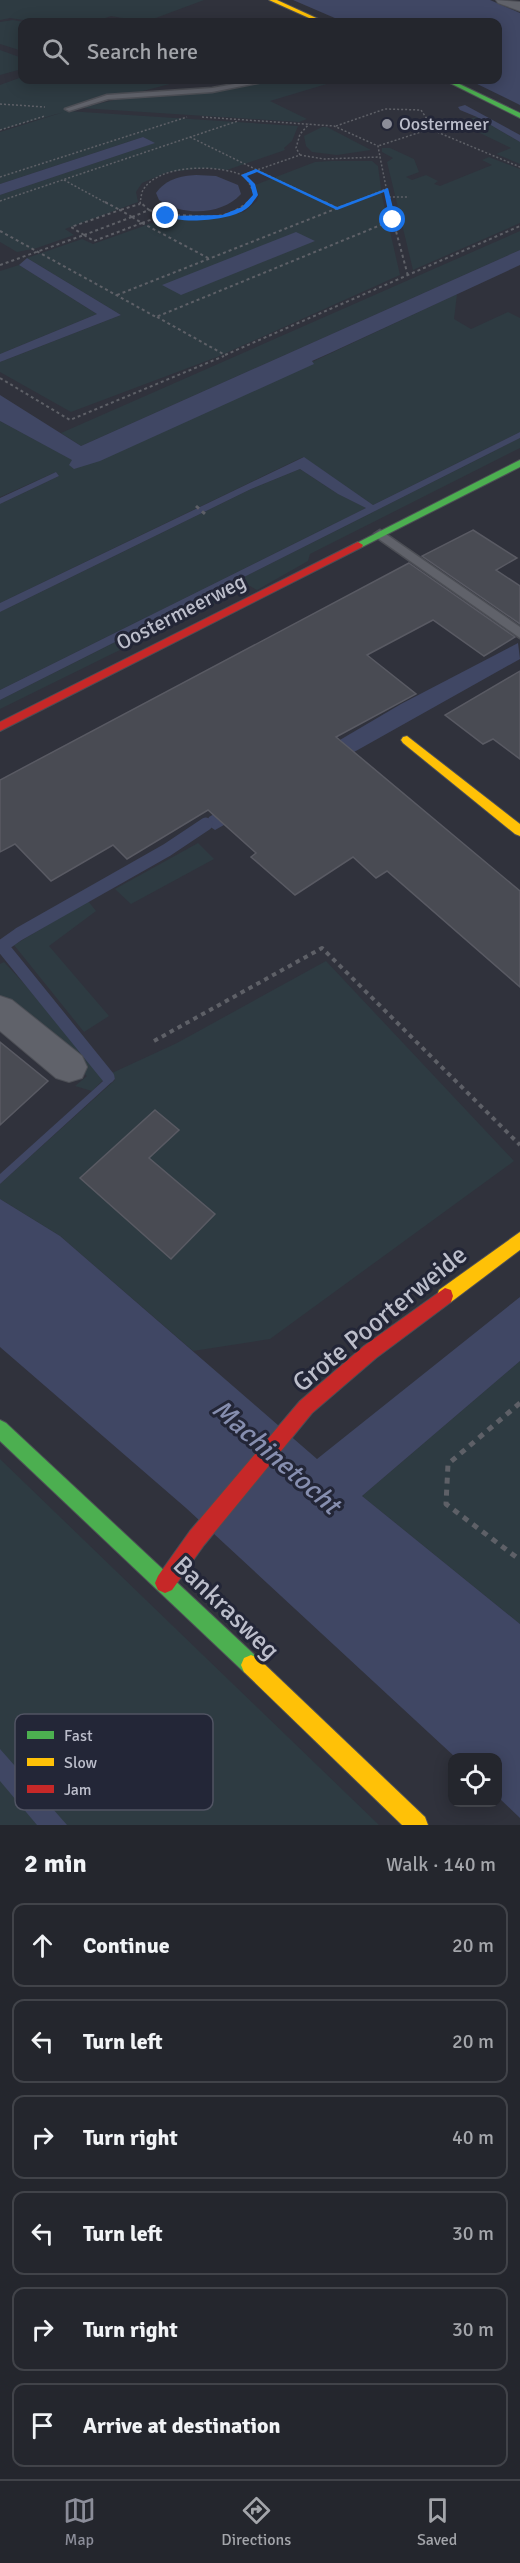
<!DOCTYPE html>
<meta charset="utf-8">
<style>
:root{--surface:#24262d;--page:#303239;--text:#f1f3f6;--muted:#a3a5aa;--line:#414349;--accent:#8b8d99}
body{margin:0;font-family:Signika,sans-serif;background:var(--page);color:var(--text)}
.controls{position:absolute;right:18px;bottom:18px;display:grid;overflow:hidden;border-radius:12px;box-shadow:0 3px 15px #0003}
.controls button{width:54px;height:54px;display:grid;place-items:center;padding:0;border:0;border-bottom:2px solid var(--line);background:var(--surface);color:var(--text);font:30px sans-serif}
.stop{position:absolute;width:18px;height:18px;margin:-14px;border:4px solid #1a73e8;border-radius:50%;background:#fff}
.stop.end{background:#1a73e8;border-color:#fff;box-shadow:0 2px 6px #0008}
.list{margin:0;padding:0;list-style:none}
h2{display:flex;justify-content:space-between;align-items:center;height:78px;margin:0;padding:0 24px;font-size:26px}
h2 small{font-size:20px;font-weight:400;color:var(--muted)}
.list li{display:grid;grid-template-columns:39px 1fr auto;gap:18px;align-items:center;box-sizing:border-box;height:84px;margin:0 12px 12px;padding:0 12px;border:2px solid var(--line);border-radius:12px}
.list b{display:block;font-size:22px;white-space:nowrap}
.list em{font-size:20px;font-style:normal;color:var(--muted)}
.icon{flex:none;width:33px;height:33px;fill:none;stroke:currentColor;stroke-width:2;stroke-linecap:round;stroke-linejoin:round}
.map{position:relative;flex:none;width:520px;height:1825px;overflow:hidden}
.search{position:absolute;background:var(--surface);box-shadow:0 3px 15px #0003;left:18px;right:18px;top:18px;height:66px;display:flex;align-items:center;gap:15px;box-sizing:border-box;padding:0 21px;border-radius:12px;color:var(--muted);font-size:22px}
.sheet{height:654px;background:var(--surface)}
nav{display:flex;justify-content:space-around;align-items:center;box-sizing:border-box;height:84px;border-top:2px solid var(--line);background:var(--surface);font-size:16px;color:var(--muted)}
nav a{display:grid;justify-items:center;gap:3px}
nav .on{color:var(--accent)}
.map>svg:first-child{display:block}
</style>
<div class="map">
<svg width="520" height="1825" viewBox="0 0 520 1825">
<rect width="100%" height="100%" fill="#30323c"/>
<g fill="#2e3b42">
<polygon points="0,0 204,0 145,22 111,16 94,22 36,22 10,18 0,20"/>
<polygon points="13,20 24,22 22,51 0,44 0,22"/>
<polygon points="0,50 22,58 22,69 0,75"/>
<polygon points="22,77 22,80 90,80 102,83 114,80 185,80 67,111 298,126 292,141 284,148 285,150 227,170 207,168 168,172 142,183 136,192 138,202 65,229 74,235 37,248 17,252 0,242 0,195 154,143 143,137 0,184 0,132 64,112 0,130 0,85"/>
<polygon points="278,80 340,80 270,101 307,119 299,122 81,108 118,99 212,92"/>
<polygon points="477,117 520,142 520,164 496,154 511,148 457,122"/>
<polygon points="322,127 327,127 371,150 337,155 312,152 306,146 304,136"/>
<polygon points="382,148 390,148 414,159 419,172 406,177 412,180 426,175 438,181 434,184 440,186 492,165 482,160 489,157 520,169 520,223 413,270 387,162 393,158 382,152"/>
<polygon points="331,161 372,161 378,166 382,196 400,275 217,357 71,412 0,372 0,362 121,315 27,258 82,239 93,244 169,217 203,220 244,212 257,201 259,195 255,185 315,162"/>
<polygon points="520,231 520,250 81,446 61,433"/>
<polygon points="19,265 97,314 0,354 0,271"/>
<polygon points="457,294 454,319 471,329 508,312 520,318 520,432 373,505 303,457 0,603 0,504 59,476 56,472 0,497 0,421 73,460 312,362"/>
<polygon points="520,438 520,448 310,554 308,561 257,590 250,586 0,709 0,700"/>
<polygon points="300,469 338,494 366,508 0,690 0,612 251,489"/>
<polygon points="198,843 214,859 131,904 115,889"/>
<polygon points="88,901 96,911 49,946 109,1016 84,1032 14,945"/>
<polygon points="326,961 514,1161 270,1339 193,1351 60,1236 0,1199 0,1184 115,1080 112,1073 177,1043"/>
<polygon points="4,962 65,1028 103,1080 92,1091 75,1086 87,1076 0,1003 0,964"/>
<polygon points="520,1361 520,1624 362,1496"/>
<polygon points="0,1459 379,1825 0,1825"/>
</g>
<g fill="#404764">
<polygon points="293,0 490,0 520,13 520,105 469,80 498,80 498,22 344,22"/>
<polygon points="465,105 520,135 520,142 477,117 460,110 458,107"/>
<polygon points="143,137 155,143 0,195 0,184"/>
<path d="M196,175L216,176L238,185L241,194C221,216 182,216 159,200L156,193C166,179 180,176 196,175Z"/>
<polygon points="296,232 315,241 181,295 162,285"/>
<polygon points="520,250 520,265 330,353 312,361 314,364 100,461 74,469 69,465 72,460 0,421 0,395 81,446"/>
<polygon points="27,258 121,315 0,362 0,354 97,314 19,265"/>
<polygon points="520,432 520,438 0,700 0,690 366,508 338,494 300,469 251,489 0,612 0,603 304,457 373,505"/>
<polygon points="56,472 59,476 0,504 0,498"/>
<polygon points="518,643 520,659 215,830 206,824 209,817 401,704"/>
<polygon points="112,1073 115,1079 0,1184 0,1174"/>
<polygon points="0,1199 60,1236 317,1459 520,1297 520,1361 362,1496 520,1624 520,1818 498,1797 498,1758 455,1757 186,1508 0,1347"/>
<polygon points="0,1749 67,1825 37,1825 0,1781"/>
</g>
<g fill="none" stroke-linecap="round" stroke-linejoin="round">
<polyline stroke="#404764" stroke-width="13" points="108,1077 2,946 19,934 167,850 206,824"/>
</g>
<g fill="#494b53" stroke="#595a63" stroke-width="1.5">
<polygon points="473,530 517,558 496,570 520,586 520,624 422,556"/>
<polygon points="409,563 515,637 484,656 433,620 367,655 416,694 336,737 520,891 520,987 387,871 376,878 353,857 295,895 251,857 256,853 208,810 127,859 113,845 51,881 15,844 0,852 0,780"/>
<polygon points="520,671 520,759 493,739 483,744 445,715"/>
<polygon points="0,1042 48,1081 0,1125"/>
<polygon points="155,1110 179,1130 149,1158 215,1214 171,1259 80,1178"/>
</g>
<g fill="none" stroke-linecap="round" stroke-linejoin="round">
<g stroke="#4c4e55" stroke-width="3">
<g id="lane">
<polygon points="258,80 272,80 212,92 108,99 69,111 65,109 107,95 212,88"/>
<polygon points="380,530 520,627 520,638 376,537 374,534"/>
</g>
</g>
<g stroke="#4c4e55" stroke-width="2">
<g id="street">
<polygon points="496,0 520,2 520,11 498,3"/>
<polygon points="0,996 12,1000 82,1056 87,1067 82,1078 69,1082 56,1078 0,1031"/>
</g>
</g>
<g stroke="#4c4e55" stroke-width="2">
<g id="fast">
<polygon points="444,80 451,80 520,113 520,118"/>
<polygon points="520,460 520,467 362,547 354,547 353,545"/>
<polygon points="0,1420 6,1423 258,1658 261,1665 258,1672 251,1675 244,1672 0,1441"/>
</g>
</g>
<g stroke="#4c4e55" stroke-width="2">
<g id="slow">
<polygon points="269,0 277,0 325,22 318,22"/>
<polygon points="407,736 520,824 520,836 515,834 403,743 401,740 403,737"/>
<polygon points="520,1232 520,1250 451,1302 445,1304 439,1302 437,1296 439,1290"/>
<polygon points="251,1655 258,1658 425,1817 428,1825 402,1825 244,1672 241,1665 244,1658"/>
</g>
</g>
<g stroke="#4c4e55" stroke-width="2">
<g id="jam">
<polygon points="358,542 363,545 362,547 0,731 0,722"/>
<polygon points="445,1288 451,1290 453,1296 451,1302 376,1358 312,1413 204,1545 172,1590 165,1593 158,1590 155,1583 158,1576 190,1531 300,1401 364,1346"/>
</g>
</g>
<g stroke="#5e6067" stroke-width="1.5" stroke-dasharray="2 2" stroke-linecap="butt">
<polyline points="0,104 45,107"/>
<polyline points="202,117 334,126 378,146 380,157"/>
<polyline points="336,126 385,109 421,110 433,128 378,146"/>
<polyline points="430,129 520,167"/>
<polyline points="0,130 45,116"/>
<polyline points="190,137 257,170 300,155 296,148 300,134 309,124"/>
<polyline points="300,155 324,159 380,157 388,197"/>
<polyline points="243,175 257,170 328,204"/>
<polyline points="0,177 187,117"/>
<polyline points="64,180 108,204"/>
<polyline points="0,201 238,121"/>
<path d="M140,204C141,199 141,194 143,190C159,163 222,164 246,177L255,195L246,204"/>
<polyline points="349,204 386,189"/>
<polyline points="389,204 388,197 409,197"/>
</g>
<g stroke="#5e6067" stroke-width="2" stroke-dasharray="3 3" stroke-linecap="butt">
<polyline points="105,202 120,210 140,204"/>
<polyline points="325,202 337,208"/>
<polyline points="149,210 165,216"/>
<polyline points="132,217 142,223"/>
<polyline points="132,217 149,210 140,202"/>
<polyline points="393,220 408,276"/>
<polyline points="142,223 210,259"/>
<path d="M142,223C150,220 158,217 166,216C198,212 219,226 248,202"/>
<polyline points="0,231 156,317 393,220 389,202"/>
<polyline points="84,235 94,241 142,223"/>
<polyline points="84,235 71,227 120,210 132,217"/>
<polyline points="84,235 132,217"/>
<polyline points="0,265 84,235"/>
<polyline points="117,295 353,202"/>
<polyline points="157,317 225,355 520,226"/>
<polyline points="0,378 70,420 224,356"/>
</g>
<polyline stroke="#5e6067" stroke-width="3" stroke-dasharray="4 4" stroke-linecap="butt" points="196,506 205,514"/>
<polyline stroke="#5e6067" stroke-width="4" stroke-dasharray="4.5 4.5" stroke-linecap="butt" points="154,1041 322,948 520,1145"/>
<polyline stroke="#5e6067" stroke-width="5" stroke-dasharray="6 6" stroke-linecap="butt" points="520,1403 448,1464 446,1504 520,1560"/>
<use href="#lane" fill="#60626a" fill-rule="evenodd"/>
<use href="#street" fill="#60626a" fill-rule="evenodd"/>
<use href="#fast" fill="#4caf50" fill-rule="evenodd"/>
<use href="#slow" fill="#ffc107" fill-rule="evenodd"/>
<use href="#jam" fill="#c62828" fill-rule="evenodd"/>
</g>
<path fill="#1a73e8" d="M256,169L337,207L388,188L396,220H390L384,192L337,210L257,172L247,176L255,184L258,195C255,199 251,206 246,209C229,221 182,224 163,216L222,215L242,207L253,195L250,184L241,175Z"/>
<circle fill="#8b8d99" stroke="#232637" stroke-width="2" cx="387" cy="124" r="6"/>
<g text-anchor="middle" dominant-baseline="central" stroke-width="6" stroke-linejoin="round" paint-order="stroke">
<g font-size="18" fill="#bcbecb" stroke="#232637" text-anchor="start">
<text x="399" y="124">Oostermeer</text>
</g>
<g font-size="21" fill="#bcbecb" stroke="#232637">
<text transform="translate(181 612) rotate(-27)">Oostermeerweg</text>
</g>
<g font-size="26" fill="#bcbecb" stroke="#232637">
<text transform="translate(380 1319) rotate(-39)">Grote Poorterweide</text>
<text transform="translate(226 1608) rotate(44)">Bankrasweg</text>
</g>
<g font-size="27" font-style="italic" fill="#868eaf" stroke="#232637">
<text transform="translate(276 1457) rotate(41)">Machinetocht</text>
</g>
</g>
<rect x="15" y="1714" width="198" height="96" rx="9" fill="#232637" stroke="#515463" stroke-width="1.5"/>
<rect x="27" y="1731" width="27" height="8" fill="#4caf50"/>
<rect x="27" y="1758" width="27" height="8" fill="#ffc107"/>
<rect x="27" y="1785" width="27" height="8" fill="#c62828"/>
<g font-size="16" fill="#bcbecb">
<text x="64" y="1741">Fast</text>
<text x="64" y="1768">Slow</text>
<text x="64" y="1795">Jam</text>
</g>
</svg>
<div class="controls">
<button><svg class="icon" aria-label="locate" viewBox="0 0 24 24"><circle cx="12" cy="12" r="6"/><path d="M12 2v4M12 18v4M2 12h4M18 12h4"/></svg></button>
</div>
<div class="stop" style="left:393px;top:220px"></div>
<div class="stop end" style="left:166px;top:216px"></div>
<div class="search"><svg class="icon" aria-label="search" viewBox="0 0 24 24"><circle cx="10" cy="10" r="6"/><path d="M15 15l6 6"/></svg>Search here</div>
</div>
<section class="sheet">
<h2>2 min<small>Walk · 140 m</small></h2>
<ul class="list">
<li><svg class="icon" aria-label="ahead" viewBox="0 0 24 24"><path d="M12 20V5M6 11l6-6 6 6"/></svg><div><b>Continue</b></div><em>20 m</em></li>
<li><svg class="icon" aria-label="left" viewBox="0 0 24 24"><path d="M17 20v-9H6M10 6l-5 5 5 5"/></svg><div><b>Turn left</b></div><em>20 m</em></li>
<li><svg class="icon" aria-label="right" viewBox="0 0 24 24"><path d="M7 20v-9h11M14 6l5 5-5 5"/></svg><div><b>Turn right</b></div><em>40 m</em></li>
<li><svg class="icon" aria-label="left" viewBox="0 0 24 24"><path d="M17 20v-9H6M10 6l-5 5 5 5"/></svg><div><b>Turn left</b></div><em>30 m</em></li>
<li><svg class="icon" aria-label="right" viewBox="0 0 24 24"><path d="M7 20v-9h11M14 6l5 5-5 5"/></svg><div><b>Turn right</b></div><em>30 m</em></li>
<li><svg class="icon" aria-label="arrive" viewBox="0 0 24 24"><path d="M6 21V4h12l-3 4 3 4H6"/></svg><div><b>Arrive at destination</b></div></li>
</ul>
</section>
<nav>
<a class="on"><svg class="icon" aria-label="map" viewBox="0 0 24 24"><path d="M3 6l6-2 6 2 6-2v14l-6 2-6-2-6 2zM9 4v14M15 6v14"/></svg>Map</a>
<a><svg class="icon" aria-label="directions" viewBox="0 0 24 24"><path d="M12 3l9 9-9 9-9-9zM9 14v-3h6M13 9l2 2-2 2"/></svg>Directions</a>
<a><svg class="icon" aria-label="saved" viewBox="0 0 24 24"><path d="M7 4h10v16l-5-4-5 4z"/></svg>Saved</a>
</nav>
